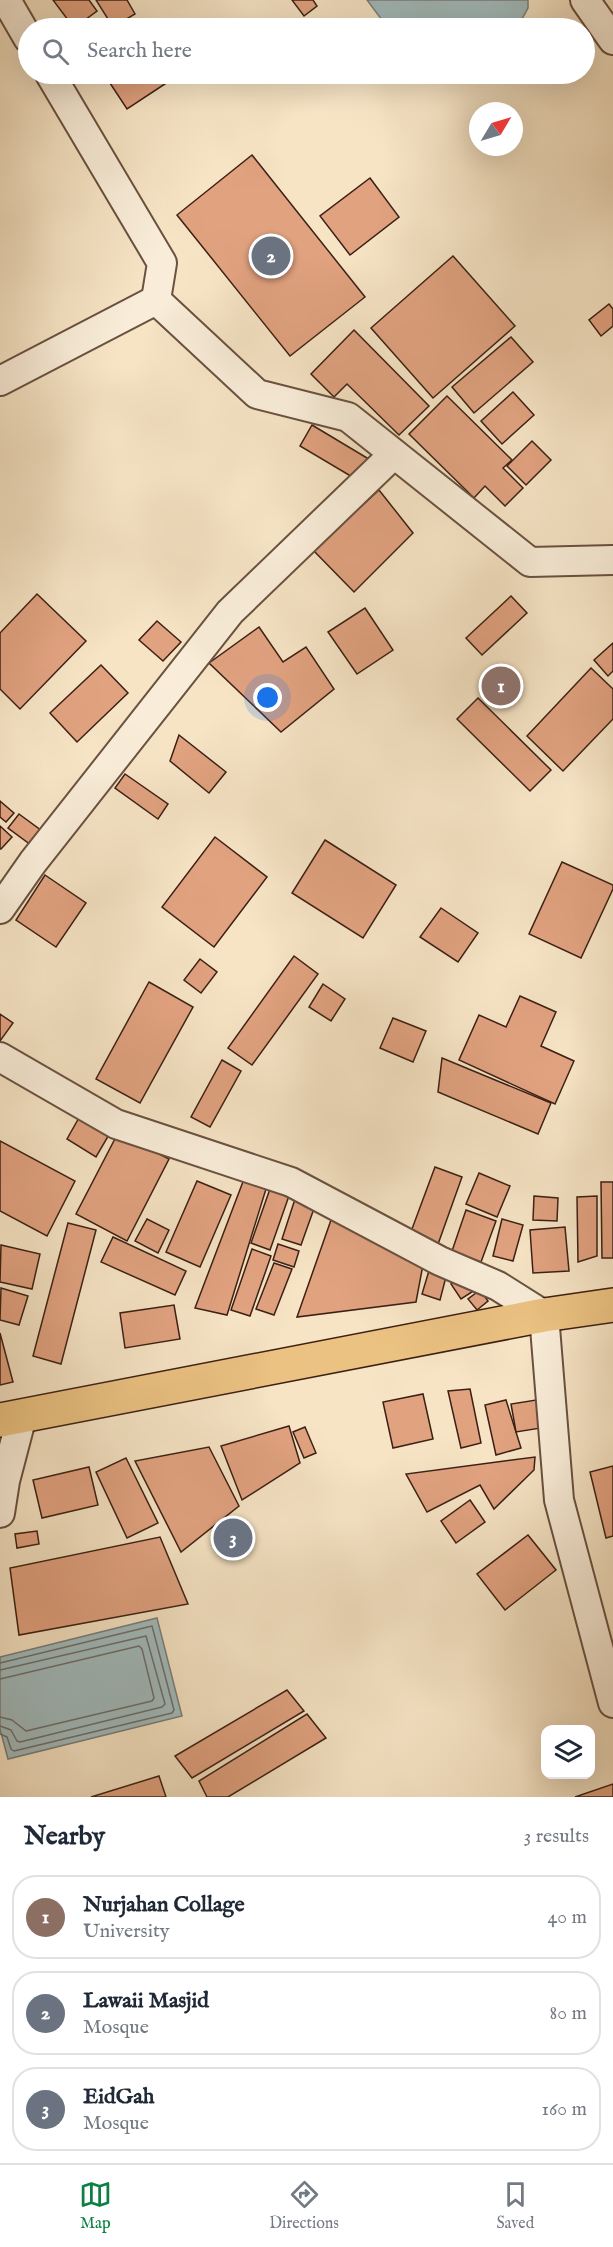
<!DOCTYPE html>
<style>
:root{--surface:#fff;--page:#f6f6f7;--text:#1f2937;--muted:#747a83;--line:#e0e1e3;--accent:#0b8043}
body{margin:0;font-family:"IM FELL English",serif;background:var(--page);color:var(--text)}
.controls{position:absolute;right:18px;bottom:18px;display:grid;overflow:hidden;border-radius:12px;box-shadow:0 6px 24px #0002}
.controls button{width:54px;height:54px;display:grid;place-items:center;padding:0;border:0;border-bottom:2px solid var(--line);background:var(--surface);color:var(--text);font:30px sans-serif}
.compass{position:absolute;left:469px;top:102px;width:54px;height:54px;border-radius:50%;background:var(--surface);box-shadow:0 6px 24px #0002;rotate:52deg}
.you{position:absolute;left:268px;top:698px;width:21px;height:21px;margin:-15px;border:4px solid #fff;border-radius:50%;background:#1a73e8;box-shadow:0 0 0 9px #1a73e833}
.badge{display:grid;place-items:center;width:39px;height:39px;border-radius:50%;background:var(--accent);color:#fff;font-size:20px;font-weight:700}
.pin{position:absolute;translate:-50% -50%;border:3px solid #fff;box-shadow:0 2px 6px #0006}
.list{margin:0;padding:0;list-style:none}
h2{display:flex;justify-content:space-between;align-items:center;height:78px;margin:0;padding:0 24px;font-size:26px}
h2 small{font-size:20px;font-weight:400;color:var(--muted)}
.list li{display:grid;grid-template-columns:39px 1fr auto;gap:18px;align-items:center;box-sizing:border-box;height:84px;margin:0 12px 12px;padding:0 12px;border:2px solid var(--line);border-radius:24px}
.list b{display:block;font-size:22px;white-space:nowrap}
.list p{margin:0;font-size:20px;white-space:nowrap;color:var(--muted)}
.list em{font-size:20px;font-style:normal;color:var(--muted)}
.icon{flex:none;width:33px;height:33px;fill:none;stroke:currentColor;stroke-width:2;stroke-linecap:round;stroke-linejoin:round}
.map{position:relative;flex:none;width:613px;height:1797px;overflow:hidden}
.search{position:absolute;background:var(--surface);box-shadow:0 6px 24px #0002;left:18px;right:18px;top:18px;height:66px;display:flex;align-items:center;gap:15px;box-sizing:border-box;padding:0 21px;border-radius:33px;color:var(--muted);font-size:22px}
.sheet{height:366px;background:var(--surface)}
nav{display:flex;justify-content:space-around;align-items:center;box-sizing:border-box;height:84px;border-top:2px solid var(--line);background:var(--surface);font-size:16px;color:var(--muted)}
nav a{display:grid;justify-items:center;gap:3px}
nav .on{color:var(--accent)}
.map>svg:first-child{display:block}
</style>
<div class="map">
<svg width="613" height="1797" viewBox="0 0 613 1797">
<rect width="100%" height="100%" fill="#f6e4c5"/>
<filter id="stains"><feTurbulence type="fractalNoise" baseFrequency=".00333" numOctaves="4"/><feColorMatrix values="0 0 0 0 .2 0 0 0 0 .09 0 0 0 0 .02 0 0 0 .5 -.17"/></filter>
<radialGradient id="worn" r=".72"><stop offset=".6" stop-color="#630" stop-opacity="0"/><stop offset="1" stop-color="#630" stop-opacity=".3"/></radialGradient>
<g fill="#a1bcbf" stroke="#797e7b" stroke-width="1.5">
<polygon points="367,0 528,0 528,8 517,28 388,28"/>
<polygon points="157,1618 182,1716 8,1759 0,1729 0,1657"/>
</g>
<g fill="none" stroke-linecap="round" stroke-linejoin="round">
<g stroke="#6e6e6a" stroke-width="1.5">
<polyline points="0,1663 152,1626 174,1710 172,1713 14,1751 11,1749 7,1737 0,1734"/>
<polyline points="0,1670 146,1636 165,1704 162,1707 20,1742 17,1741 11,1730 0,1726"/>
<polyline points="0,1679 139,1646 142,1649 154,1698 152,1701 26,1731 12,1720 0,1717"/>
</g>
</g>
<g fill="#e1a280" stroke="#3c2014" stroke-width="1.5">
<polygon points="53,0 89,0 97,11 74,28"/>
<polygon points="96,0 127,0 135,14 113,27"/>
<polygon points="292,0 313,0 317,6 304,16"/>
<polygon points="104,74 167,74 171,80 127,109"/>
<polygon points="252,155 365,297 290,356 177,215"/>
<polygon points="370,178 399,217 350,255 320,216"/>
<polygon points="453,256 515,326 433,398 371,328"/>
<polygon points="609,304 613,309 613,326 601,336 589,320"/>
<polygon points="354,330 429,406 399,435 347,384 334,397 311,374"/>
<polygon points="511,337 533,362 474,413 452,387"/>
<polygon points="513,392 534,415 502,444 481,421"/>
<polygon points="447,396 512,460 503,468 523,488 505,506 485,486 474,498 409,434"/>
<polygon points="312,425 372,461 354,478 300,446"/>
<polygon points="532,441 551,460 526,485 507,466"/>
<polygon points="379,490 413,533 354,592 313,550"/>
<polygon points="37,594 86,641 20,709 0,689 0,633"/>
<polygon points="511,596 527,613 482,655 466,638"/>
<polygon points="365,608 393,650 357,674 328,632"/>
<polygon points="157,621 181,642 163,661 139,640"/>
<polygon points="259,627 283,662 306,647 334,689 281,732 209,663"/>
<polygon points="613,643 613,671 608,676 594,660"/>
<polygon points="101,665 128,693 77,742 50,713"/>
<polygon points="591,668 613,689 613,719 563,771 527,736"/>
<polygon points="478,698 551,770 530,791 457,719"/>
<polygon points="179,735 226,772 209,793 170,761"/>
<polygon points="125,774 168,804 158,819 115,788"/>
<polygon points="0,801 14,813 6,822 0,817"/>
<polygon points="19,814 42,831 31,845 8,828"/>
<polygon points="0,826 12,837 1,849 0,849"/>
<polygon points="215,837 267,877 214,947 162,907"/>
<polygon points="325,840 396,885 363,938 292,893"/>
<polygon points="562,862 613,885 613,889 581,958 529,934"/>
<polygon points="45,875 86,903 56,947 16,920"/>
<polygon points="441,908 478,933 458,962 420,937"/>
<polygon points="294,956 318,974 252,1065 228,1048"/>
<polygon points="200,959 217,972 201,993 184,980"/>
<polygon points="149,982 193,1007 140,1103 96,1079"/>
<polygon points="323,984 345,999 331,1021 309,1007"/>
<polygon points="520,996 556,1012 541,1046 574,1061 555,1104 459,1060 479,1015 506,1027"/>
<polygon points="0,1014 13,1023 0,1041"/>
<polygon points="393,1018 426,1031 413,1062 380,1048"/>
<polygon points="442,1058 551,1103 538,1134 438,1092"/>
<polygon points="222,1060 241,1071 210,1127 191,1117"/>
<polygon points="80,1116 110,1133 96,1157 67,1139"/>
<polygon points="118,1133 169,1159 127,1241 76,1214"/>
<polygon points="0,1141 75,1181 47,1236 0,1211"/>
<polygon points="435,1167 462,1177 437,1247 409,1237"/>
<polygon points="479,1173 510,1186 497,1217 466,1204"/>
<polygon points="244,1179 266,1189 227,1315 195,1308"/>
<polygon points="197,1181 231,1195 200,1267 166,1252"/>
<polygon points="601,1182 613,1182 613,1258 602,1258"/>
<polygon points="271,1186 290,1193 270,1250 251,1243"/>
<polygon points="296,1196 316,1203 301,1245 282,1239"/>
<polygon points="534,1196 558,1198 557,1221 533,1220"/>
<polygon points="597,1196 597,1256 578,1262 577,1197"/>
<polygon points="466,1210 496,1221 481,1262 452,1251"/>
<polygon points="147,1219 169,1230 158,1253 135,1241"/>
<polygon points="502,1219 523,1225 513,1261 493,1256"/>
<polygon points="331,1220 425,1254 416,1302 297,1317"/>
<polygon points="68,1223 96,1230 61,1364 33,1356"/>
<polygon points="565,1227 569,1271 533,1273 530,1230"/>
<polygon points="113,1237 186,1271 175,1295 101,1262"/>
<polygon points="278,1244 299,1251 294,1267 273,1260"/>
<polygon points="1,1245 40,1254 32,1289 0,1282"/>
<polygon points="252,1249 271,1256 250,1316 231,1310"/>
<polygon points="274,1263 292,1269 274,1315 256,1309"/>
<polygon points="431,1264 448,1269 440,1300 422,1294"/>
<polygon points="465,1274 475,1290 461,1299 451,1284"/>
<polygon points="1,1288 28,1296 19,1325 0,1320"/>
<polygon points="480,1290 488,1301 477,1310 468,1299"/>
<polygon points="174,1305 180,1339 125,1348 120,1313"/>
<polygon points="0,1333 13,1382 0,1385"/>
<polygon points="470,1389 481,1443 461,1448 448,1391"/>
<polygon points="423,1394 433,1439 393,1448 383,1402"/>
<polygon points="506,1400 521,1448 496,1455 485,1405"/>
<polygon points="536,1400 541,1428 516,1432 511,1404"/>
<polygon points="289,1426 300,1463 242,1500 221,1446"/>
<polygon points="305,1427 316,1453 304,1458 293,1432"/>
<polygon points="209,1447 239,1506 181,1552 135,1461"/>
<polygon points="535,1457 534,1470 494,1509 480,1485 427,1512 406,1474"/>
<polygon points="126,1458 158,1523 127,1538 96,1472"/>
<polygon points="613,1466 613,1536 606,1538 590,1472"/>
<polygon points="89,1467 98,1505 42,1518 33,1480"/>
<polygon points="470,1500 485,1522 456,1543 441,1521"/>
<polygon points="37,1531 39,1544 17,1548 15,1534"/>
<polygon points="528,1535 556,1570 505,1610 477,1574"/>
<polygon points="160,1537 188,1604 19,1635 10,1568"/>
<polygon points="287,1690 304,1711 192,1778 175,1756"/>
<polygon points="307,1714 326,1738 228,1797 207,1797 199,1781"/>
<polygon points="159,1776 166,1797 91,1797"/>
<polygon points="613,1784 613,1797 575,1797"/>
</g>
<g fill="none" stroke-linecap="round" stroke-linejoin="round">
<g stroke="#6a5140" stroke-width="32">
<g id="minor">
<polyline points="6,0 28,38"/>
<polyline points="585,0 613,40"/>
<polyline points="50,74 162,263 156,300"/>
<polyline points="0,381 156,300 257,394 348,417 530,562 613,560"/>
<polyline points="0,909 33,862 230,612 394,454"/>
<polyline points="0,1057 116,1124 291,1182 440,1261 498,1286 544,1315 559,1500 613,1703"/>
<polyline points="0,1513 5,1481 22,1416"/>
</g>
</g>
<g stroke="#3c2014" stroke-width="36">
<polyline id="trunk" points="0,1420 544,1315 613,1305"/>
</g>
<use href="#minor" stroke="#f9edd9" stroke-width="28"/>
<use href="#trunk" stroke="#ebc282" stroke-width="33"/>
</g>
<rect width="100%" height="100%" filter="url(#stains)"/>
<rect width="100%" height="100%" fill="url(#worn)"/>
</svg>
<div class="controls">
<button><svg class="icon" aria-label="layers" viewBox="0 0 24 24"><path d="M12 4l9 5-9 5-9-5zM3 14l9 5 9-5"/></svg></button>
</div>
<svg class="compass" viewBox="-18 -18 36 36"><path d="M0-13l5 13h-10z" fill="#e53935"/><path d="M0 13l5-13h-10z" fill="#747a83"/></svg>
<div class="you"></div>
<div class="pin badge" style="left:501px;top:686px;background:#8d6e63">1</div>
<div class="pin badge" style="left:271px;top:256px;background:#6b7280">2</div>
<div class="pin badge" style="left:233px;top:1538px;background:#6b7280">3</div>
<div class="search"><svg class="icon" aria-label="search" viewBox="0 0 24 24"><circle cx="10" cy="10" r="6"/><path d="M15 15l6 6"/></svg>Search here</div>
</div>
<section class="sheet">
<h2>Nearby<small>3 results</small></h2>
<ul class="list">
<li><span class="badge" style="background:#8d6e63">1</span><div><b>Nurjahan Collage</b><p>University</p></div><em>40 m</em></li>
<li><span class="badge" style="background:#6b7280">2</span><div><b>Lawaii Masjid</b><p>Mosque</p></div><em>80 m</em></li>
<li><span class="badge" style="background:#6b7280">3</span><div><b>EidGah</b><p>Mosque</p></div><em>160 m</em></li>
</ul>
</section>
<nav>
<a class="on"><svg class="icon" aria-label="map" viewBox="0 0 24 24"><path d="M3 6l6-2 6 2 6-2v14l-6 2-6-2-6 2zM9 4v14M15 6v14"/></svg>Map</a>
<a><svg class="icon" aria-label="directions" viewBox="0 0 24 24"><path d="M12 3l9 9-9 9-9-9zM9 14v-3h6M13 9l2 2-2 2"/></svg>Directions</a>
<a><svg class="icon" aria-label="saved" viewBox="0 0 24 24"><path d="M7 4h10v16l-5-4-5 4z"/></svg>Saved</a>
</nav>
